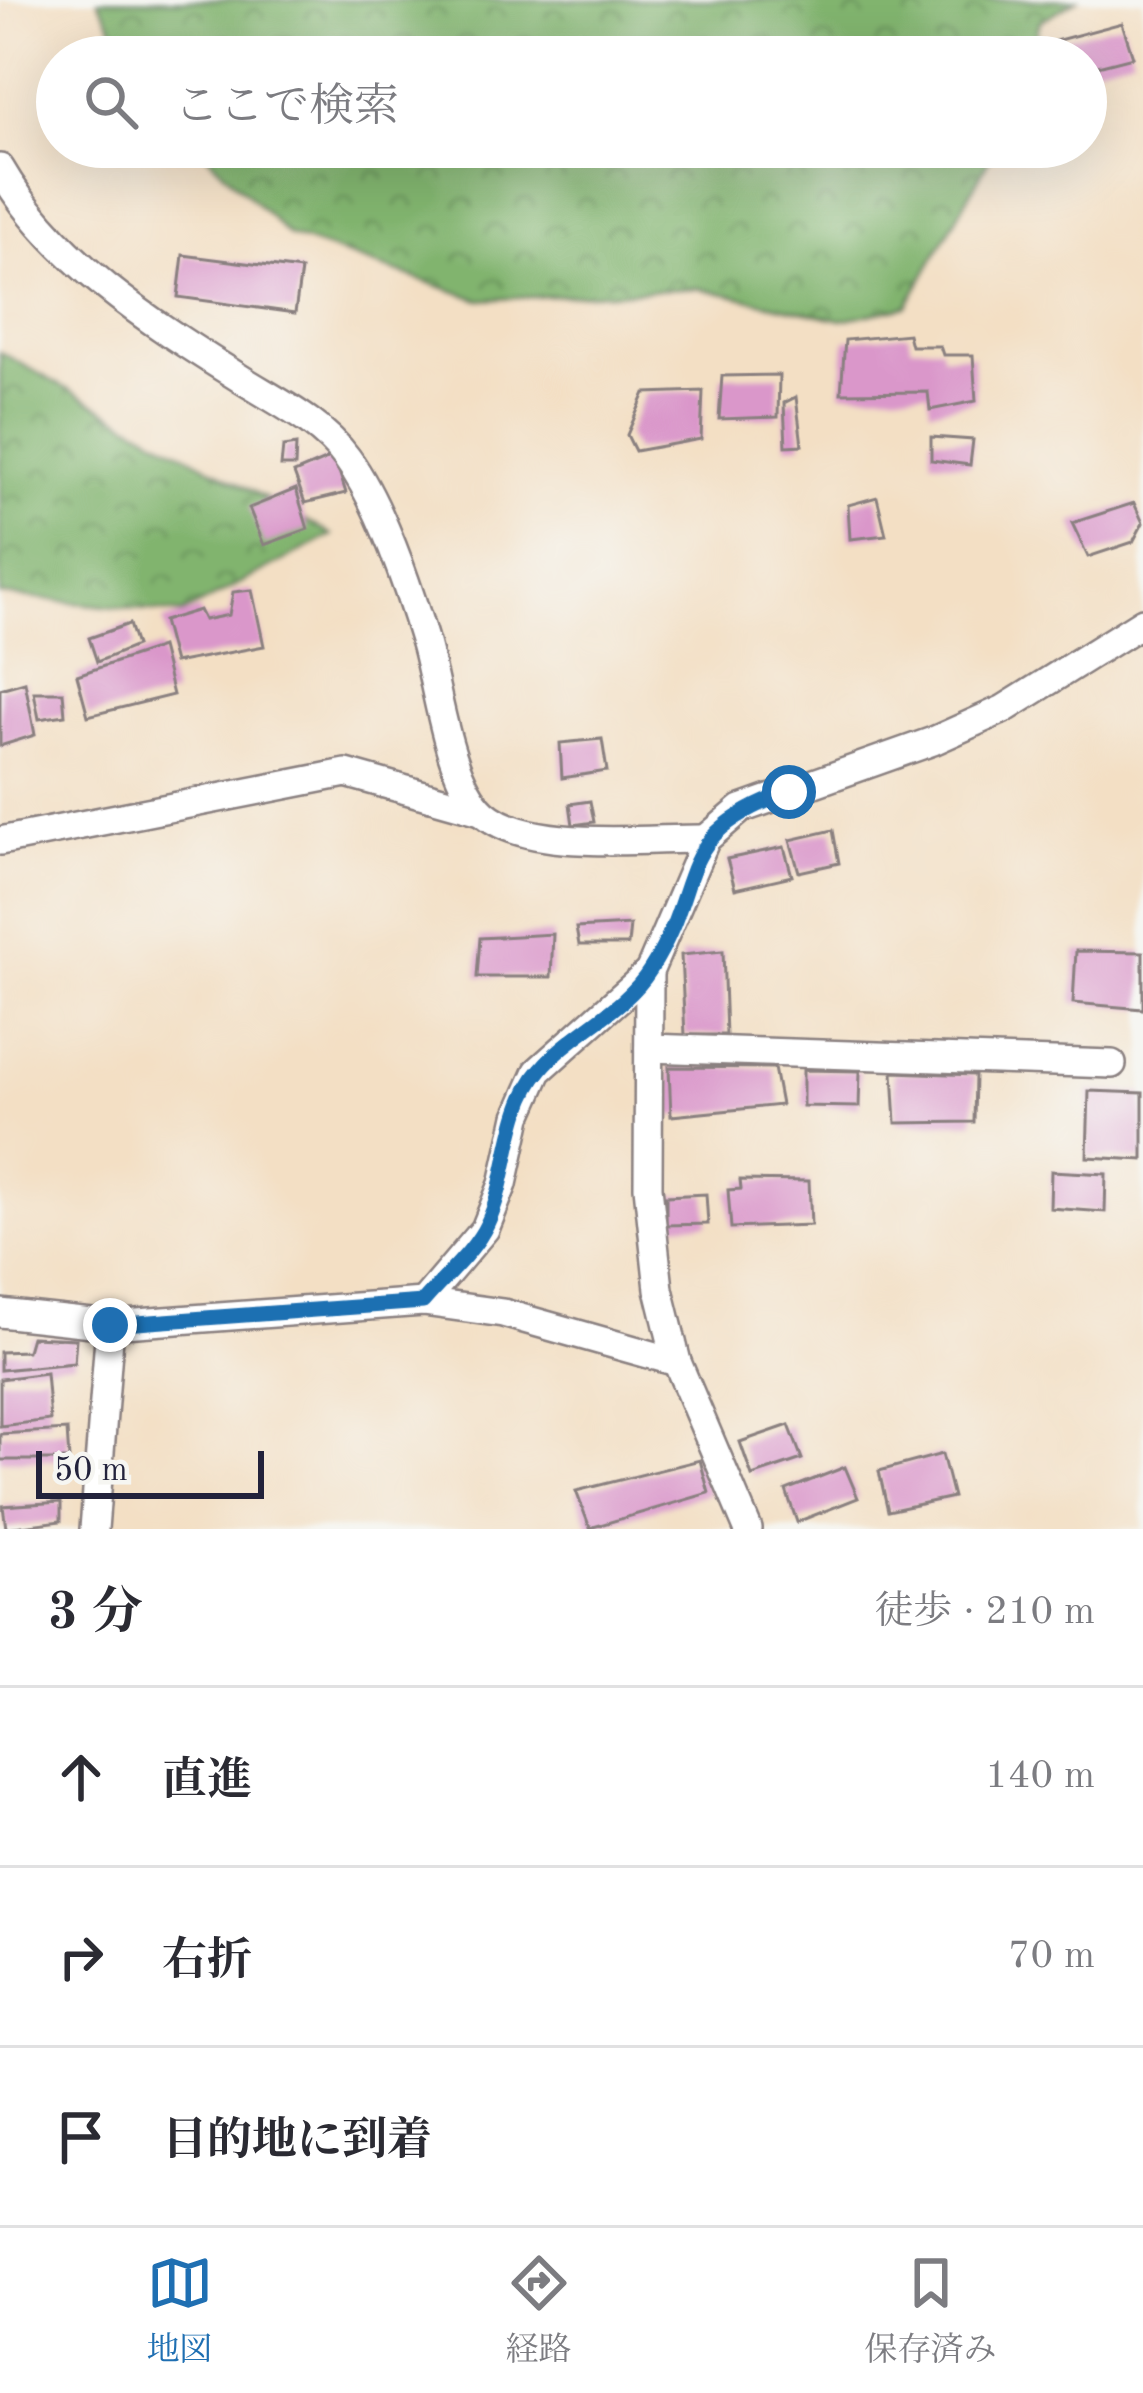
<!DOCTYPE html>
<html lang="ja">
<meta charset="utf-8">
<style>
:root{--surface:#fff;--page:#f2f2f3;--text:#2b2b33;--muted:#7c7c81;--line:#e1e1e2;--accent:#1f6fb2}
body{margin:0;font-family:"Old Standard TT","Noto Serif JP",serif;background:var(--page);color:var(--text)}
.scale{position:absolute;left:36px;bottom:30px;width:228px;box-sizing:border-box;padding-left:12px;border:6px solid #22223b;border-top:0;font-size:33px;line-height:42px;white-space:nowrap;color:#22223b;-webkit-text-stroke:9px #f6f6f2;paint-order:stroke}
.stop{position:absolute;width:36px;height:36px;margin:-27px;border:9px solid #1f6fb2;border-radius:50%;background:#fff}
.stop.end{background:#1f6fb2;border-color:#fff;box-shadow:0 3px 12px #0008}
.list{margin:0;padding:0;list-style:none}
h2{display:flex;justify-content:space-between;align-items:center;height:156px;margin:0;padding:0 48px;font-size:51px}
h2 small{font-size:39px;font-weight:400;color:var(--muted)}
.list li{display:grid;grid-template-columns:78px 1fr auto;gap:36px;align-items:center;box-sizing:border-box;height:180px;padding:0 48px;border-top:3px solid var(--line)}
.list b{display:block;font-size:45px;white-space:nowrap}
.list em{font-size:39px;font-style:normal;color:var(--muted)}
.icon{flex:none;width:66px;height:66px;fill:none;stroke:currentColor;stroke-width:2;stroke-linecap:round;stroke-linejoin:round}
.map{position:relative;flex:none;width:1143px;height:1529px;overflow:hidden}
.search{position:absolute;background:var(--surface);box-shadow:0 12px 48px #0002;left:36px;right:36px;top:36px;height:132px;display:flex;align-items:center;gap:30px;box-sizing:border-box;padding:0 42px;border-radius:66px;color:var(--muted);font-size:45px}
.sheet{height:696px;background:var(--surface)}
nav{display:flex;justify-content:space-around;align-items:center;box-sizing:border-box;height:168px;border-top:3px solid var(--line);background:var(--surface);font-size:33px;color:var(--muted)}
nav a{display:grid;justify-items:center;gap:6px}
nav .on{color:var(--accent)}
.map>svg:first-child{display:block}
</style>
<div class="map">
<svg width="1143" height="1529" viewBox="0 0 1143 1529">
<defs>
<pattern id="forest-crowns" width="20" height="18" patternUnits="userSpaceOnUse" patternTransform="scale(3)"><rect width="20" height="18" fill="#81b46e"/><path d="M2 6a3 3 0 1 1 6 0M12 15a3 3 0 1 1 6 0" fill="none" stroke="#69925c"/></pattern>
</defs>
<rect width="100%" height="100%" fill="#f6f6f2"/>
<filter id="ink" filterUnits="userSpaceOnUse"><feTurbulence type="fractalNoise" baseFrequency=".00833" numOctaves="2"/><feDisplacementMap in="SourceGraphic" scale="24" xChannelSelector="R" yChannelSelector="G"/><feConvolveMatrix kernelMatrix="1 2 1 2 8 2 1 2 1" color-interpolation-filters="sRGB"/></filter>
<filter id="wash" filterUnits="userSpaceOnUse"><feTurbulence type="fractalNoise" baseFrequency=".004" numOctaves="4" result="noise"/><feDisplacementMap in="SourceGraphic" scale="48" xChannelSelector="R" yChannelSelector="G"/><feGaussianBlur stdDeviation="2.7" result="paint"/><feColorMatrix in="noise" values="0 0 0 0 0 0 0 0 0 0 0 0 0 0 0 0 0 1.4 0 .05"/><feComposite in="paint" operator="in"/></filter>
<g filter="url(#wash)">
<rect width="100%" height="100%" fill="#f3dfc4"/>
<g fill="url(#forest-crowns)" stroke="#526b54" stroke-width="3">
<polygon points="98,0 1077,0 1040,21 1030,57 129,57"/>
<polygon points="199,147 996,147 907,306 842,320 698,288 480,300 289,236"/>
<polygon points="0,352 332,535 182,614 0,595"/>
</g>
<g id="blocks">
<g fill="#da97ca">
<polygon points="1122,23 1133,57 1086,69 1086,57 1054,57 1051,42"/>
<polygon points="183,255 301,270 295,313 178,297"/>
<polygon points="908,334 911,346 940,346 943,355 973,355 976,401 930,410 928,392 841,393 845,340"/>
<polygon points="779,375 778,417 719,419 722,376"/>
<polygon points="703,391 701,439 635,451 627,435 645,393"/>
<polygon points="796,397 802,445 786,446 784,403"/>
<polygon points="931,437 973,440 970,465 931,460"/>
<polygon points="296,445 295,466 281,466 283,447"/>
<polygon points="334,456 346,493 305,503 294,473"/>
<polygon points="296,489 308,529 264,545 249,508"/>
<polygon points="877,497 886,535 850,539 848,505"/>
<polygon points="1134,503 1143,523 1133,542 1088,557 1072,523"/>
<polygon points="252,590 264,646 174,663 163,621 199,610 204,620 229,615 233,592"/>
<polygon points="129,624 136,646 97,662 89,638"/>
<polygon points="161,647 173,695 88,716 77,675"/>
<polygon points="25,682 35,735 0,746 0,689"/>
<polygon points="34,692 63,692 65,715 39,719"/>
<polygon points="602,739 607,771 562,778 560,743"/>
<polygon points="590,801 594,822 573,825 570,804"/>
<polygon points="833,830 839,863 799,872 790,840"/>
<polygon points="784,847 792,876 735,889 727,859"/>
<polygon points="630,925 628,945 579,945 576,928"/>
<polygon points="553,934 551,977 477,977 480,938"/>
<polygon points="723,951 726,1035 685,1035 681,955"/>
<polygon points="1076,951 1143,952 1143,1009 1073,1003"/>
<polygon points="669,1067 774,1068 781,1105 671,1116"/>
<polygon points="803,1070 860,1071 859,1107 803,1106"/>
<polygon points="893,1072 975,1075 974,1122 896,1123"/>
<polygon points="1089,1091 1143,1093 1143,1160 1087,1157"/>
<polygon points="1051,1171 1106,1174 1105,1212 1050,1208"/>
<polygon points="740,1180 809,1181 811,1225 731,1228 728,1190 741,1189"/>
<polygon points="706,1194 708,1224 666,1225 666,1196"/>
<polygon points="31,1337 76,1339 74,1363 0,1370 0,1352 27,1351"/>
<polygon points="46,1373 50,1420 0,1426 0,1379"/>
<polygon points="789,1425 802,1459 752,1476 740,1442"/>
<polygon points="67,1430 69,1460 0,1460 0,1434"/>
<polygon points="942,1454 953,1497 888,1511 879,1471"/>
<polygon points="700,1460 709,1493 590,1528 576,1491"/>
<polygon points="845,1467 858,1498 797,1522 786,1490"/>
<polygon points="61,1502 61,1521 6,1528 3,1506"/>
</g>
</g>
</g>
<g filter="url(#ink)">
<use href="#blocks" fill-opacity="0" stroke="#8a8080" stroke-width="3"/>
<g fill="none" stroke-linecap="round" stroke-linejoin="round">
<g stroke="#8a8080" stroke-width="32">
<g id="minor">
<path d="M0,168C53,260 150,322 238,377C274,400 321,422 347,458C380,503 409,589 425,643C438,689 448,781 484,813C529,853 647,838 706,839"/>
<polyline points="0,841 346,773 481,811"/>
<polyline points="649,1048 1112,1064"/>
<polyline points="423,1302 485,1229 503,1184 518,1116 538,1071 649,972"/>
<polyline points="0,1313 110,1325 423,1302 503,1313 677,1362"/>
<polyline points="94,1529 110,1325"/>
<polyline points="748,1529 677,1362 659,1289 648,1187 649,972 706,839 741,809 933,741 1004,709 1143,622"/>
</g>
</g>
<use href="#minor" stroke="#fff" stroke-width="27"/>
</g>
</g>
<g fill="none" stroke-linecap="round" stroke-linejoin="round" filter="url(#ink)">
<path stroke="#1f6fb2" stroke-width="15" d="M110,1325L423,1302C443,1278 474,1252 487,1224C510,1177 506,1109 541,1069C571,1033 625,1010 650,970C707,881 667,837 789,792"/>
</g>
</svg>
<div class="scale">50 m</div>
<div class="stop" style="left:789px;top:792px"></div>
<div class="stop end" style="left:110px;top:1325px"></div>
<div class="search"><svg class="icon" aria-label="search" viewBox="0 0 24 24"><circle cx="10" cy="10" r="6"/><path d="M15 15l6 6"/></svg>ここで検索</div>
</div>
<section class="sheet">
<h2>3 分<small>徒歩 · 210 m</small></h2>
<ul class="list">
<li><svg class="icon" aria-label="ahead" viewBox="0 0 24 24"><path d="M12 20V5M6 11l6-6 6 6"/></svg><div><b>直進</b></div><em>140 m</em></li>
<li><svg class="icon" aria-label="right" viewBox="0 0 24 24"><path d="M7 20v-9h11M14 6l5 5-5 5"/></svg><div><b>右折</b></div><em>70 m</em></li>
<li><svg class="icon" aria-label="arrive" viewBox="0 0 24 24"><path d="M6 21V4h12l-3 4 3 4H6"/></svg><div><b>目的地に到着</b></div></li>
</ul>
</section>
<nav>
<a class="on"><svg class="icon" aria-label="map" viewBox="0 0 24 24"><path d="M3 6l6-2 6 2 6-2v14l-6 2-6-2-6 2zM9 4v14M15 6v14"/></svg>地図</a>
<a><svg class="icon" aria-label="directions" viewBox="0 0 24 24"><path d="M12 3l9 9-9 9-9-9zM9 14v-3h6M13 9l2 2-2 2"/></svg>経路</a>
<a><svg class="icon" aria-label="saved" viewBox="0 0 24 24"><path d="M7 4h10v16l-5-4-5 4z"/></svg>保存済み</a>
</nav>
